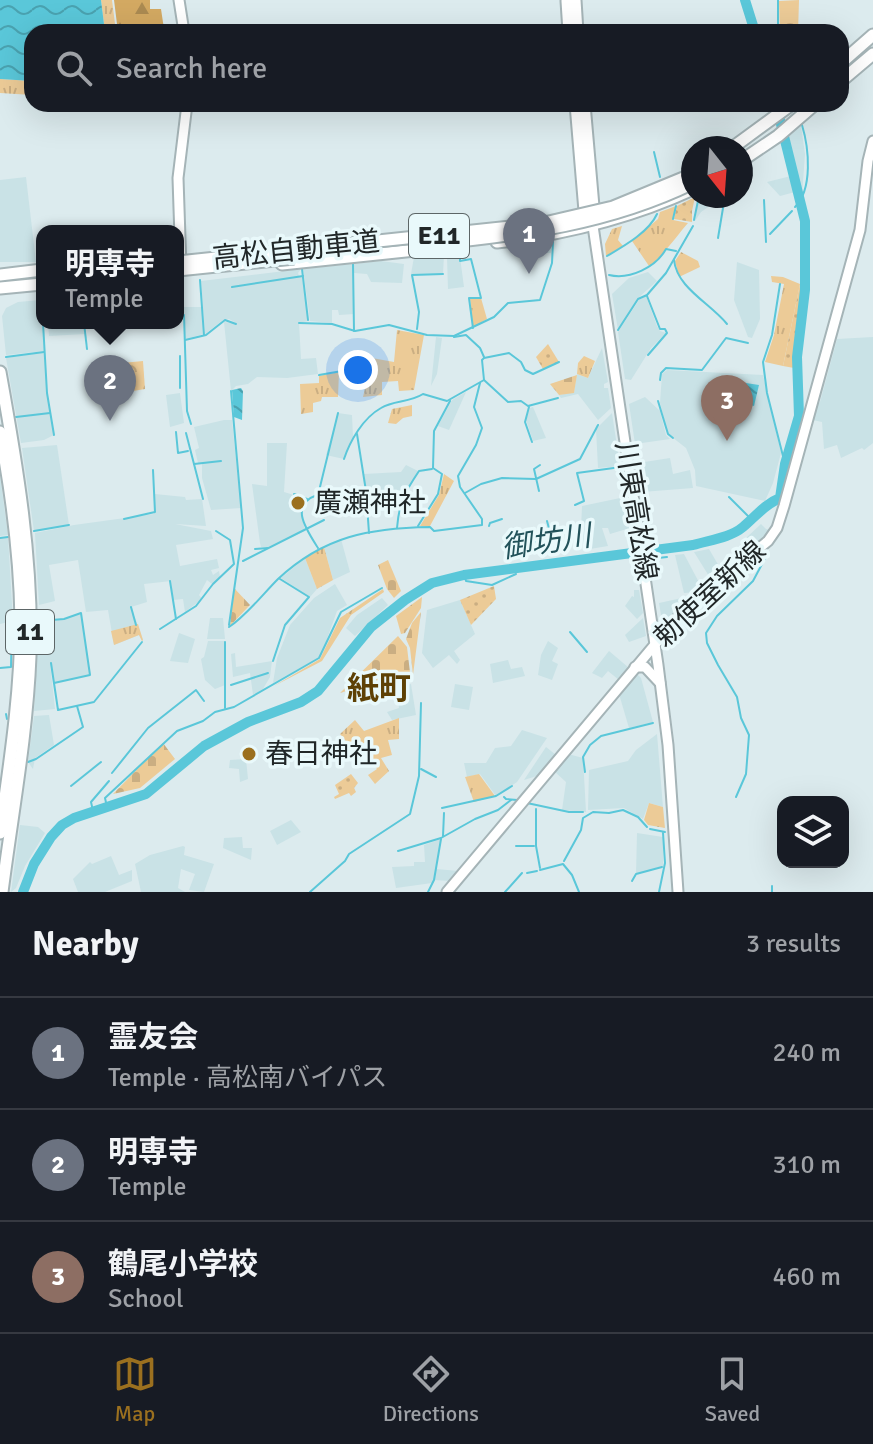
<!DOCTYPE html>
<meta charset="utf-8">
<style>
:root{--surface:#171b24;--page:#242831;--text:#f1f3f6;--muted:#9ea1a6;--line:#363941;--accent:#9b701f}
body{margin:0;font-family:Signika,"Noto Sans JP",sans-serif;background:var(--page);color:var(--text)}
.controls{position:absolute;right:24px;bottom:24px;display:grid;overflow:hidden;border-radius:16px;box-shadow:0 8px 32px #0002}
.controls button{width:72px;height:72px;display:grid;place-items:center;padding:0;border:0;border-bottom:2px solid var(--line);background:var(--surface);color:var(--text);font:40px sans-serif}
.compass{position:absolute;left:681px;top:136px;width:72px;height:72px;border-radius:50%;background:var(--surface);box-shadow:0 8px 32px #0002;rotate:163deg}
.you{position:absolute;left:358px;top:370px;width:28px;height:28px;margin:-20px;border:6px solid #fff;border-radius:50%;background:#1a73e8;box-shadow:0 0 0 12px #1a73e833}
.badge{display:grid;place-items:center;width:52px;height:52px;border-radius:50%;background:var(--accent);color:#fff;font-size:26px;font-weight:700}
.pin{position:absolute;translate:-50% -66px;filter:drop-shadow(0 2px 4px #0008)}
.pin::after{content:'';position:absolute;top:42px;width:28px;height:24px;background:inherit;clip-path:polygon(0 0,100% 0,50% 100%)}
.popup{position:absolute;left:36px;top:225px;width:148px;height:104px;box-sizing:border-box;display:grid;place-content:center;border-radius:16px;background:var(--surface);filter:drop-shadow(0 2px 6px #0005);font-size:26px;white-space:nowrap;color:var(--muted)}
.popup b{font-size:30px;color:var(--text)}
.popup::after{content:'';position:absolute;left:50%;top:100%;margin-left:-16px;border:16px solid transparent;border-top-color:var(--surface)}
.list{margin:0;padding:0;list-style:none}
h2{display:flex;justify-content:space-between;align-items:center;height:104px;margin:0;padding:0 32px;font-size:34px}
h2 small{font-size:26px;font-weight:400;color:var(--muted)}
.list li{display:grid;grid-template-columns:52px 1fr auto;gap:24px;align-items:center;box-sizing:border-box;height:112px;padding:0 32px;border-top:2px solid var(--line)}
.list b{display:block;font-size:30px;white-space:nowrap}
.list p{margin:0;font-size:26px;white-space:nowrap;color:var(--muted)}
.list em{font-size:26px;font-style:normal;color:var(--muted)}
.icon{flex:none;width:44px;height:44px;fill:none;stroke:currentColor;stroke-width:2;stroke-linecap:round;stroke-linejoin:round}
.map{position:relative;flex:none;width:873px;height:892px;overflow:hidden}
.search{position:absolute;background:var(--surface);box-shadow:0 8px 32px #0002;left:24px;right:24px;top:24px;height:88px;display:flex;align-items:center;gap:20px;box-sizing:border-box;padding:0 28px;border-radius:24px;color:var(--muted);font-size:30px}
.sheet{height:440px;background:var(--surface)}
nav{display:flex;justify-content:space-around;align-items:center;box-sizing:border-box;height:112px;border-top:2px solid var(--line);background:var(--surface);font-size:22px;color:var(--muted)}
nav a{display:grid;justify-items:center;gap:4px}
nav .on{color:var(--accent)}
.map>svg:first-child{display:block}
</style>
<div class="map">
<svg width="873" height="892" viewBox="0 0 873 892">
<defs>
<pattern id="grass-tufts" width="24" height="20" patternUnits="userSpaceOnUse" patternTransform="scale(2)"><rect width="24" height="20" fill="#eccb97"/><path d="M3 7l-1-3M5 7V3M7 7l1-3M15 17l-1-3M17 17v-4M19 17l1-3" fill="none" stroke="#caae82"/></pattern>
<pattern id="forest-firs" width="22" height="20" patternUnits="userSpaceOnUse" patternTransform="scale(2)"><rect width="22" height="20" fill="#d3a962"/><path d="M5 1l3.5 6h-7zM16 11l3.5 6h-7z" fill="#ab8a51"/></pattern>
<pattern id="cemetery-stones" width="16" height="16" patternUnits="userSpaceOnUse" patternTransform="scale(2)"><rect width="16" height="16" fill="#eccb97"/><path d="M2 7V4a2 2 0 0 1 4 0v3zM10 15v-3a2 2 0 0 1 4 0v3z" fill="#caae82"/></pattern>
<pattern id="park-crowns" width="20" height="18" patternUnits="userSpaceOnUse" patternTransform="scale(2)"><rect width="20" height="18" fill="#eccb97"/><path d="M2 6a3 3 0 1 1 6 0M12 15a3 3 0 1 1 6 0" fill="none" stroke="#caae82"/></pattern>
<pattern id="garden-dots" width="8" height="8" patternUnits="userSpaceOnUse" patternTransform="scale(2)"><rect width="8" height="8" fill="#eccb97"/><path d="M2 2h.1M6 6h.1" fill="none" stroke="#caae82" stroke-width="1.8" stroke-linecap="round"/></pattern>
<pattern id="water-waves" width="16" height="10" patternUnits="userSpaceOnUse" patternTransform="scale(2)"><rect width="16" height="10" fill="#5ac7d9"/><path d="M0 5q4-4 8 0t8 0" fill="none" stroke="#4aa2b0"/></pattern>
</defs>
<rect width="100%" height="100%" fill="#dcebee"/>
<g fill="#c9e2e6">
<polygon points="801,126 805,154 802,196 787,138"/>
<polygon points="791,176 795,192 780,196 767,182"/>
<polygon points="26,177 36,262 0,262 0,180"/>
<polygon points="699,196 718,196 720,199 701,212 695,221"/>
<polygon points="551,243 551,253 516,253 515,248"/>
<polygon points="444,255 443,274 411,274 414,257"/>
<polygon points="460,257 464,287 448,289 447,258"/>
<polygon points="381,261 404,264 402,283 371,282 367,274 354,273 354,264"/>
<polygon points="737,262 759,270 760,319 752,338 748,337 734,300"/>
<polygon points="353,264 354,314 339,315 338,310 332,310 332,323 310,321 303,269"/>
<polygon points="301,269 298,273 299,276 302,276 308,321 299,323 301,359 316,358 318,374 287,378 257,377 248,384 236,386 231,391 224,322 236,323 229,319 223,320 205,334 201,281"/>
<polygon points="648,272 657,281 637,299 618,330 612,294 629,278"/>
<polygon points="646,296 657,326 660,331 666,333 651,348 631,380 625,379 618,332 639,300"/>
<polygon points="40,300 45,351 6,355 2,316 6,308 18,302"/>
<polygon points="184,307 202,307 204,334 185,339"/>
<polygon points="48,323 84,323 85,334 49,336"/>
<polygon points="436,337 442,338 437,374 431,386"/>
<polygon points="873,337 873,443 864,450 862,448 841,458 837,445 824,449 822,422 813,420 818,404 820,402 837,339"/>
<polygon points="602,348 608,382 604,384 604,388 608,388 611,408 598,420 578,394 561,398 559,395 574,392 577,374 588,378"/>
<polygon points="45,352 47,394 54,435 44,440 21,443 6,358"/>
<polygon points="667,370 763,375 781,453 773,483 765,501 696,486 695,470 686,448 668,434 660,403 662,374"/>
<polygon points="466,392 449,430 438,426 452,400"/>
<polygon points="180,393 184,423 170,427 166,395"/>
<polygon points="645,397 660,411 666,435 670,439 635,444 629,404"/>
<polygon points="533,407 546,438 533,441 526,420 530,408"/>
<polygon points="338,413 352,415 353,437 344,459 326,455"/>
<polygon points="612,413 620,466 598,468 596,429"/>
<polygon points="224,420 232,420 241,508 211,510 202,478 202,463 198,463 195,450 199,448 194,427"/>
<polygon points="267,443 287,443 284,492 294,495 294,511 301,511 305,531 270,547 261,547 260,543 252,484 267,486"/>
<polygon points="57,445 69,525 34,531 22,448"/>
<polygon points="670,458 673,474 690,470 693,488 642,492 638,463"/>
<polygon points="406,465 418,471 399,502 389,498 367,500 364,474 401,472"/>
<polygon points="0,475 8,535 0,536"/>
<polygon points="155,494 185,497 186,500 202,499 206,526 175,524 211,531 213,539 176,545 180,566 217,559 219,568 211,570 213,575 219,571 220,577 212,584 207,580 199,595 202,599 185,612 183,599 173,600 171,581 144,584 147,602 131,607 143,640 142,641 139,635 114,645 108,610 86,612 78,560 49,565 55,601 39,605 35,533 74,525 154,514"/>
<polygon points="625,497 630,528 610,534 608,528 602,528 608,546 584,550 581,529 582,506"/>
<polygon points="761,524 766,529 770,530 755,549 746,538"/>
<polygon points="8,537 13,621 0,624 0,538"/>
<polygon points="341,539 350,572 333,580 324,547"/>
<polygon points="709,549 723,573 712,581 694,552"/>
<polygon points="684,554 702,588 698,592 684,593 675,555"/>
<polygon points="305,558 317,589 310,597 281,578"/>
<polygon points="335,584 347,605 337,611 323,650 318,658 273,683 277,658 290,625 314,598"/>
<polygon points="634,590 639,590 643,613 637,619 625,606 632,596 634,597"/>
<polygon points="382,598 388,605 355,636 346,628 357,615"/>
<polygon points="682,598 688,599 671,618 661,615 659,603"/>
<polygon points="460,600 475,634 454,651 460,660 457,664 449,655 433,668 422,653 427,610"/>
<polygon points="81,614 90,675 54,683 50,663 55,709 34,711 39,622 66,618"/>
<polygon points="210,618 223,618 225,639 207,639"/>
<polygon points="643,618 646,636 629,642 625,635"/>
<polygon points="179,633 195,639 188,663 170,661"/>
<polygon points="208,641 225,641 225,685 215,689 205,680 201,659 204,657"/>
<polygon points="548,641 558,648 552,661 558,664 552,680 538,675 541,655"/>
<polygon points="609,651 629,668 619,680 608,671 602,678 592,673"/>
<polygon points="235,653 236,667 272,661 270,677 263,689 253,695 250,673 233,677 231,654"/>
<polygon points="508,660 511,669 522,667 525,676 493,683 490,664"/>
<polygon points="637,674 641,678 653,722 629,728 619,694"/>
<polygon points="411,684 416,715 392,720 387,712 399,708 396,688"/>
<polygon points="455,684 473,687 469,710 451,707"/>
<polygon points="49,715 54,745 35,758 33,769 28,762 34,716"/>
<polygon points="522,730 547,738 517,782 496,796 480,774 467,777 464,763 486,763 495,748 511,746"/>
<polygon points="657,734 663,807 649,803 643,819 624,808 588,810 589,770 628,761 636,750"/>
<polygon points="546,747 556,755 540,775 524,780"/>
<polygon points="568,754 583,758 586,812 562,810 566,782 554,771"/>
<polygon points="246,759 248,779 240,782 239,769 229,768 230,760"/>
<polygon points="291,820 301,832 277,845 270,831"/>
<polygon points="20,825 38,827 45,833 25,866 16,888 11,892"/>
<polygon points="637,833 663,837 663,866 636,874"/>
<polygon points="242,837 243,848 252,848 251,860 223,848 224,838"/>
<polygon points="441,839 436,869 459,871 450,881 434,880 432,883 396,888 392,867 414,866 414,862 425,862 424,845"/>
<polygon points="183,846 185,847 184,855 214,864 204,892 189,890 195,874 181,869 178,888 185,892 141,892 135,864 150,855"/>
<polygon points="111,856 119,875 132,870 132,881 105,892 78,892 73,879 90,862 92,864"/>
</g>
<g fill="url(#grass-tufts)">
<polygon points="101,0 112,0 116,32 105,32"/>
<polygon points="0,79 32,81 32,95 0,93"/>
<path d="M676,206L673,220L688,223C679,233 659,261 649,266L632,241L658,219L660,212Z"/>
<polygon points="622,226 618,240 623,246 606,256 605,244 612,229"/>
<polygon points="681,252 698,261 700,267 679,277 675,261"/>
<polygon points="771,276 783,277 800,284 783,366 765,362 774,335 784,284 772,282"/>
<polygon points="470,298 481,298 487,319 473,327"/>
<polygon points="397,330 424,335 414,390 399,391 398,381 382,382 382,395 363,397 372,358 394,362"/>
<polygon points="584,356 595,361 588,378 577,374 578,363"/>
<polygon points="339,372 338,397 322,397 321,401 313,403 313,412 301,414 300,384 319,383 319,376"/>
<polygon points="412,405 412,416 403,418 396,424 388,423 392,409"/>
<polygon points="444,474 454,481 430,526 420,526 439,495"/>
<polygon points="324,547 333,580 317,589 305,558"/>
<polygon points="383,589 384,592 351,615 322,661 274,686 320,659 340,618"/>
<polygon points="138,624 143,640 142,641 139,635 114,645 111,631"/>
<polygon points="399,718 399,739 388,740 392,755 381,758 389,771 375,784 368,775 377,769 359,746 353,750 340,734 355,720 364,731"/>
<polygon points="479,774 495,796 474,802 465,777"/>
<polygon points="649,803 663,807 665,828 648,825 644,820"/>
</g>
<polygon fill="url(#forest-firs)" points="114,0 150,0 150,9 161,9 164,29 118,32"/>
<g fill="url(#cemetery-stones)">
<polygon points="577,375 574,393 559,395 550,384"/>
<polygon points="388,560 401,591 394,598 387,589 378,565"/>
<polygon points="234,588 250,605 230,626"/>
<polygon points="422,597 421,608 405,633 401,634 396,616"/>
<polygon points="421,612 413,675 410,648 406,639 412,623"/>
<polygon points="398,636 407,647 411,681 372,690 359,687 340,693"/>
<polygon points="163,743 175,759 140,788 113,794"/>
</g>
<g fill="url(#park-crowns)">
<polygon points="799,0 798,32 780,32 779,1"/>
<polygon points="143,361 145,389 127,392 122,363"/>
</g>
<g fill="url(#garden-dots)">
<polygon points="695,197 692,211 692,222 674,219 677,206"/>
<polygon points="800,284 802,284 802,290 794,368 783,366"/>
<polygon points="548,344 559,362 543,369 536,357"/>
<polygon points="494,586 496,599 471,625 460,600"/>
<polygon points="351,774 358,783 354,788 356,792 351,796 349,793 335,799 334,797 339,794 335,785"/>
</g>
<g fill="url(#water-waves)">
<polygon points="0,0 101,0 105,32 32,32 32,81 0,79"/>
<polygon points="746,383 759,385 754,406 742,403"/>
<polygon points="241,388 243,391 242,420 234,417 232,390"/>
</g>
<g fill="none" stroke-linecap="round" stroke-linejoin="round">
<g stroke="#5ac7d9" stroke-width="2">
<polyline points="778,0 778,32"/>
<polyline points="749,107 751,104"/>
<polyline points="654,152 660,177"/>
<polyline points="764,200 766,242"/>
<path d="M795,207C813,189 809,148 802,125"/>
<polyline points="673,219 676,206"/>
<polyline points="694,220 699,196"/>
<polyline points="770,234 792,211"/>
<polyline points="718,238 723,208 719,196"/>
<polyline points="460,253 460,261 471,259 481,298 469,298 473,328"/>
<path d="M607,256C624,246 649,232 657,214"/>
<path d="M674,260C677,288 710,303 727,324"/>
<polyline points="353,264 354,331"/>
<polyline points="302,269 308,320"/>
<path d="M609,275C630,280 656,267 666,249L676,251"/>
<polyline points="200,280 204,335"/>
<polyline points="780,284 772,335 763,362 767,393 785,464"/>
<polyline points="232,287 303,276"/>
<polyline points="647,296 660,329 665,329 667,333 648,355"/>
<polyline points="40,300 42,316"/>
<polyline points="184,315 187,411 191,424"/>
<polyline points="43,323 47,393 54,435"/>
<polyline points="84,323 87,349"/>
<polyline points="299,323 332,324 355,331 389,325 427,335 454,336 494,317 508,303 540,300 552,263 553,242"/>
<polyline points="417,329 419,312 412,275 443,274"/>
<polyline points="618,330 638,299 647,295 666,273 693,226"/>
<polyline points="454,337 466,335 480,348 484,357"/>
<polyline points="185,340 206,335 225,320 236,324"/>
<polyline points="180,356 180,388"/>
<polyline points="6,357 44,352"/>
<polyline points="319,375 342,371"/>
<polyline points="484,380 482,360 484,358 509,353 521,362 525,370 533,374 559,362"/>
<polyline points="660,380 661,373 666,368 702,370 726,338 748,343"/>
<polyline points="658,401 668,434 673,438"/>
<polyline points="529,407 525,422 532,442"/>
<polyline points="16,417 50,413"/>
<polyline points="176,432 178,453 188,451"/>
<polyline points="186,433 203,499"/>
<polyline points="357,434 366,491 369,533"/>
<path d="M344,459C350,441 363,418 381,408C394,400 409,403 423,394L447,401L484,380L508,402L521,401L528,406L558,398"/>
<polyline points="194,464 221,461"/>
<polyline points="539,491 534,469 540,465"/>
<polyline points="465,493 481,484 502,478 536,479 580,459 598,425"/>
<polyline points="294,494 307,499"/>
<polyline points="729,497 749,517"/>
<polyline points="575,505 584,501 577,473 621,467"/>
<polyline points="124,519 155,512 153,470"/>
<polyline points="418,526 438,494 442,474 433,468 434,431 450,401"/>
<polyline points="489,526 490,523 502,519"/>
<path d="M397,528C399,502 405,492 419,471L432,469"/>
<polyline points="34,531 69,525"/>
<polyline points="0,538 8,537"/>
<path d="M318,548C306,529 289,505 317,495L319,491L338,413"/>
<polyline points="255,549 268,548"/>
<polyline points="526,551 526,545 551,536 547,521"/>
<polyline points="243,561 324,520"/>
<polyline points="653,563 658,558 667,557"/>
<polyline points="464,575 466,581 492,585 516,574"/>
<polyline points="170,581 176,619"/>
<polyline points="131,607 136,625"/>
<polyline points="39,621 64,619 81,613 90,675 54,683"/>
<polyline points="229,625 243,528 231,391"/>
<path d="M229,627C246,616 263,594 278,579C324,536 370,528 430,527L434,531L482,525V519L460,487L458,476L476,445L482,428L474,407L480,383"/>
<polyline points="160,629 196,606 213,584 234,564 230,540 216,531"/>
<polyline points="570,632 587,652"/>
<polyline points="225,642 225,708"/>
<polyline points="273,661 285,625 309,597 280,579"/>
<polyline points="51,663 58,710 94,702 142,642"/>
<polyline points="0,668 11,667 12,624"/>
<polyline points="231,685 268,673"/>
<polyline points="6,714 7,719"/>
<polyline points="28,762 36,759 83,727 77,706"/>
<polyline points="421,769 436,777"/>
<polyline points="585,772 583,757 590,745 601,736 653,723"/>
<polyline points="112,773 148,728 191,694 196,690 204,701"/>
<polyline points="71,786 101,762"/>
<polyline points="504,797 506,799 517,800"/>
<polyline points="736,797 746,774 749,735 741,718 737,697 718,665 707,643 706,633 717,616 753,581 768,553"/>
<polyline points="527,803 569,812 583,812"/>
<polyline points="107,807 105,798 177,731 203,721 215,712 234,707 319,658 341,612 382,588"/>
<polyline points="442,808 496,796 512,786"/>
<polyline points="536,809 536,846 540,868"/>
<polyline points="93,811 91,802 109,781"/>
<polyline points="650,829 665,832"/>
<polyline points="443,836 444,813"/>
<polyline points="516,846 534,846"/>
<polyline points="398,851 441,838 475,819 498,810 511,800"/>
<polyline points="564,861 581,830 583,818 593,812 609,813 623,810 638,817 647,827"/>
<polyline points="540,870 563,864 572,875 579,892"/>
<polyline points="527,873 537,871"/>
<polyline points="632,881 636,874 662,867"/>
<polyline points="772,886 772,892"/>
<polyline points="310,892 345,861 349,854 410,814 419,776 421,703"/>
<polyline points="428,892 434,880 441,839"/>
<polyline points="505,892 522,873"/>
<polyline points="659,892 665,863 663,833"/>
</g>
<g stroke="#5ac7d9" stroke-width="10">
<polyline points="745,0 755,32"/>
<path d="M23,892L34,864L51,837L62,825L74,818L146,794L204,746L248,722L301,702L318,691L371,627L405,600L432,583L464,575L693,545C709,540 730,538 743,527C755,517 765,504 780,498L785,464L799,416L797,357L805,290V221L776,104"/>
</g>
<g stroke="#a5b4b7" stroke-width="13">
<g id="major">
<polyline points="179,0 184,32"/>
<polyline points="593,226 658,665 668,745 678,892"/>
<polyline points="181,268 178,178 187,104"/>
<polyline points="635,667 645,667 660,683"/>
<polyline points="447,892 684,610 768,541 777,528 784,506 860,230 868,161 873,141"/>
</g>
</g>
<g stroke="#a5b4b7" stroke-width="15">
<g id="highway">
<polyline points="575,0 577,32"/>
<polyline points="567,1 569,32"/>
<polyline points="841,63 873,35"/>
<polyline points="841,81 873,54"/>
<polyline points="576,104 585,211 589,219"/>
<polyline points="584,104 594,218"/>
<polyline points="732,148 792,104"/>
<polyline points="741,161 778,136 815,104"/>
<path d="M497,242C565,234 630,218 693,189"/>
<polyline points="282,264 444,247"/>
<polyline points="0,275 42,270"/>
<polyline points="0,288 42,284"/>
<path d="M0,372C17,466 33,560 30,656C27,735 12,814 2,892"/>
<path d="M0,432C12,495 20,557 21,620C21,691 10,762 0,833"/>
</g>
</g>
<use href="#major" stroke="#fff" stroke-width="9"/>
<use href="#highway" stroke="#fff" stroke-width="11"/>
<g stroke="#a5b4b7" stroke-width="15" stroke-linecap="butt">
<g id="highway-bridge">
<path d="M431,244C522,235 609,224 693,183"/>
<polyline points="178,262 540,224 613,207 693,174"/>
<polyline points="178,270 294,258"/>
</g>
</g>
<use href="#highway-bridge" stroke="#fff" stroke-width="11"/>
</g>
<g fill="#9b701f" stroke="#e9f9fb" stroke-width="3">
<circle cx="298" cy="503" r="8"/>
<circle cx="249" cy="754" r="8"/>
</g>
<g text-anchor="middle" dominant-baseline="central" stroke-width="7" stroke-linejoin="round" paint-order="stroke">
<g fill="#e9f9fb" stroke="#5d6667" stroke-width="2">
<rect x="409" y="214" width="60" height="44" rx="6"/>
<rect x="6" y="610" width="48" height="44" rx="6"/>
</g>
<g font-size="26" font-weight="bold" fill="#212728">
<text x="439" y="236">E11</text>
<text x="30" y="632">11</text>
</g>
<g font-size="28" fill="#212728" stroke="#e9f9fb">
<text transform="translate(296 250) rotate(-6)">高松自動車道</text>
<text transform="translate(636 511) rotate(81)">川東高松線</text>
<text transform="translate(710 594) rotate(-43)">勅使室新線</text>
</g>
<g font-size="28" fill="#212728" stroke="#e9f9fb" text-anchor="start">
<text x="314" y="503">廣瀬神社</text>
<text x="265" y="754">春日神社</text>
</g>
<g font-size="30" font-style="italic" fill="#22525a" stroke="#e9f9fb">
<text transform="translate(546 542) rotate(-8)">御坊川</text>
</g>
<g font-size="32" font-weight="bold" fill="#5e4105" stroke="#e9f9fb">
<text x="379" y="688">紙町</text>
</g>
</g>
</svg>
<div class="controls">
<button><svg class="icon" aria-label="layers" viewBox="0 0 24 24"><path d="M12 4l9 5-9 5-9-5zM3 14l9 5 9-5"/></svg></button>
</div>
<svg class="compass" viewBox="-18 -18 36 36"><path d="M0-13l5 13h-10z" fill="#e53935"/><path d="M0 13l5-13h-10z" fill="#9ea1a6"/></svg>
<div class="you"></div>
<div class="pin badge" style="left:529px;top:274px;background:#6b7280">1</div>
<div class="pin badge" style="left:110px;top:421px;background:#6b7280">2</div>
<div class="popup"><b>明専寺</b>Temple</div>
<div class="pin badge" style="left:727px;top:441px;background:#8d6e63">3</div>
<div class="search"><svg class="icon" aria-label="search" viewBox="0 0 24 24"><circle cx="10" cy="10" r="6"/><path d="M15 15l6 6"/></svg>Search here</div>
</div>
<section class="sheet">
<h2>Nearby<small>3 results</small></h2>
<ul class="list">
<li><span class="badge" style="background:#6b7280">1</span><div><b>霊友会</b><p>Temple · 高松南バイパス</p></div><em>240 m</em></li>
<li><span class="badge" style="background:#6b7280">2</span><div><b>明専寺</b><p>Temple</p></div><em>310 m</em></li>
<li><span class="badge" style="background:#8d6e63">3</span><div><b>鶴尾小学校</b><p>School</p></div><em>460 m</em></li>
</ul>
</section>
<nav>
<a class="on"><svg class="icon" aria-label="map" viewBox="0 0 24 24"><path d="M3 6l6-2 6 2 6-2v14l-6 2-6-2-6 2zM9 4v14M15 6v14"/></svg>Map</a>
<a><svg class="icon" aria-label="directions" viewBox="0 0 24 24"><path d="M12 3l9 9-9 9-9-9zM9 14v-3h6M13 9l2 2-2 2"/></svg>Directions</a>
<a><svg class="icon" aria-label="saved" viewBox="0 0 24 24"><path d="M7 4h10v16l-5-4-5 4z"/></svg>Saved</a>
</nav>
